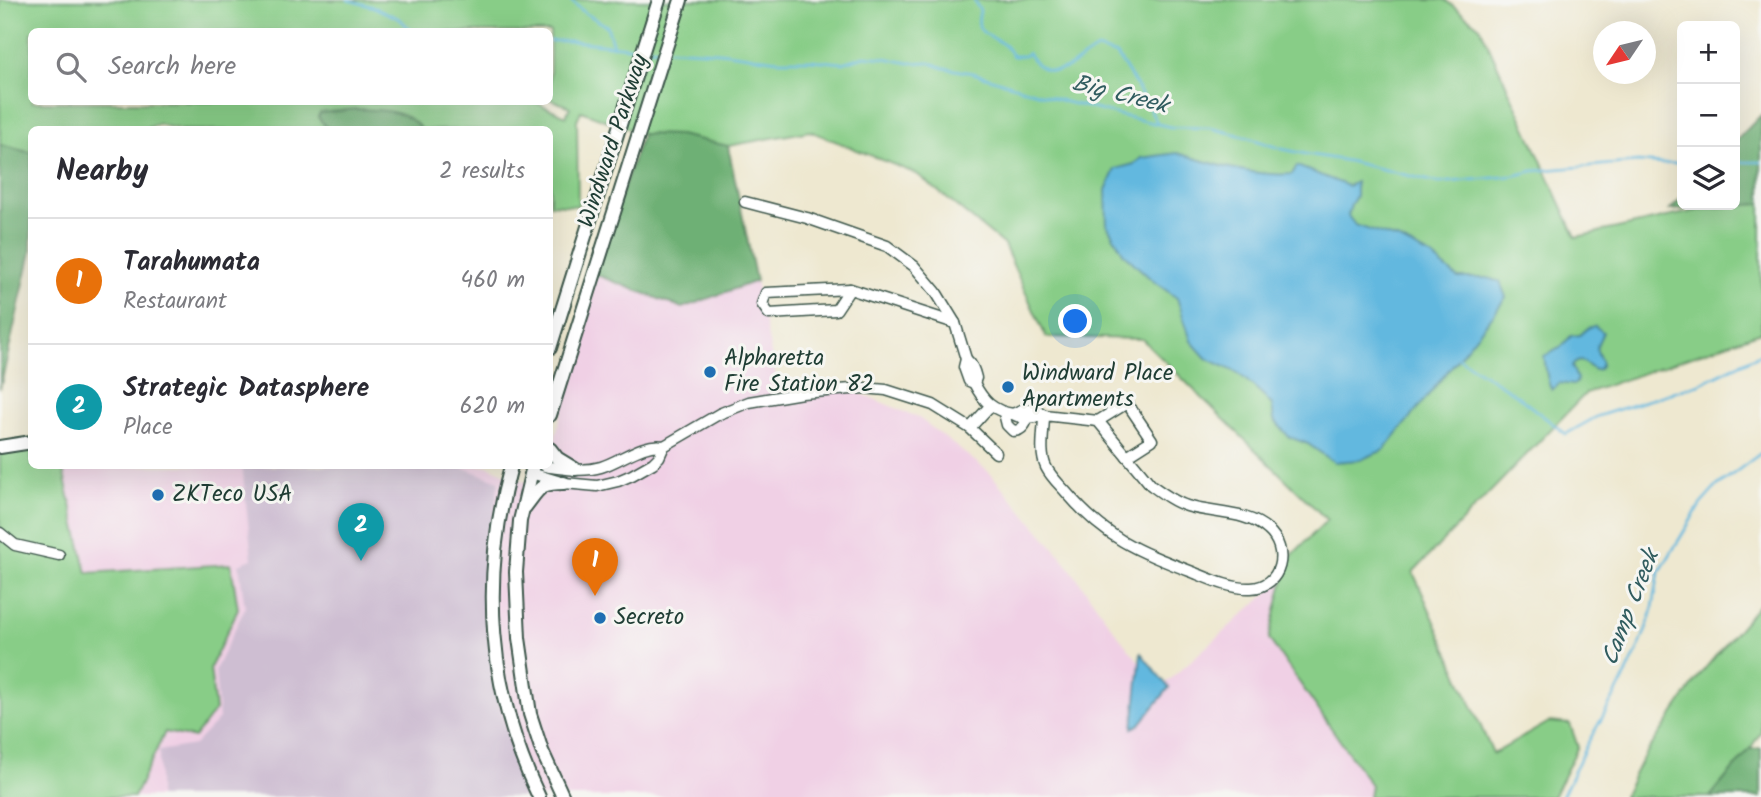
<!DOCTYPE html>
<meta charset="utf-8">
<style>
:root{--surface:#fff;--page:#f2f2f3;--text:#2b2b33;--muted:#7c7c81;--line:#e1e1e2;--accent:#1f6fb2}
body{margin:0;font-family:Kalam,sans-serif;background:var(--page);color:var(--text)}
.controls{position:absolute;right:21px;top:21px;display:grid;overflow:hidden;border-radius:10px;box-shadow:0 7px 28px #0002}
.controls button{width:63px;height:63px;display:grid;place-items:center;padding:0;border:0;border-bottom:2px solid var(--line);background:var(--surface);color:var(--text);font:35px sans-serif}
.compass{position:absolute;left:1593px;top:21px;width:63px;height:63px;border-radius:50%;background:var(--surface);box-shadow:0 7px 28px #0002;rotate:235deg}
.you{position:absolute;left:1076px;top:322px;width:24px;height:24px;margin:-18px;border:5px solid #fff;border-radius:50%;background:#1a73e8;box-shadow:0 0 0 10px #1a73e833}
.badge{display:grid;place-items:center;width:46px;height:46px;border-radius:50%;background:var(--accent);color:#fff;font-size:23px;font-weight:700}
.pin{position:absolute;translate:-50% -58px;filter:drop-shadow(0 2px 4px #0008)}
.pin::after{content:'';position:absolute;top:37px;width:24px;height:21px;background:inherit;clip-path:polygon(0 0,100% 0,50% 100%)}
.list{margin:0;padding:0;list-style:none}
h2{display:flex;justify-content:space-between;align-items:center;height:91px;margin:0;padding:0 28px;font-size:30px}
h2 small{font-size:23px;font-weight:400;color:var(--muted)}
.list li{display:grid;grid-template-columns:46px 1fr auto;gap:21px;align-items:center;box-sizing:border-box;height:126px;padding:0 28px;border-top:2px solid var(--line)}
.list b{display:block;font-size:26px;white-space:nowrap}
.list p{margin:0;font-size:23px;white-space:nowrap;color:var(--muted)}
.list em{font-size:23px;font-style:normal;color:var(--muted)}
.icon{flex:none;width:38px;height:38px;fill:none;stroke:currentColor;stroke-width:2;stroke-linecap:round;stroke-linejoin:round}
.map{position:relative;flex:none;width:1761px;height:797px;overflow:hidden}
.search{position:absolute;background:var(--surface);box-shadow:0 7px 28px #0002;left:28px;top:28px;width:525px;height:77px;display:flex;align-items:center;gap:18px;box-sizing:border-box;padding:0 24px;border-radius:10px;color:var(--muted);font-size:26px}
.panel{position:absolute;background:var(--surface);box-shadow:0 7px 28px #0002;left:28px;top:126px;width:525px;height:343px;border-radius:10px}
.map>svg:first-child{display:block}
</style>
<div class="map">
<svg width="1761" height="797" viewBox="0 0 1761 797">
<rect width="100%" height="100%" fill="#f6f6f2"/>
<filter id="ink" filterUnits="userSpaceOnUse"><feTurbulence type="fractalNoise" baseFrequency=".0143" numOctaves="2"/><feDisplacementMap in="SourceGraphic" scale="14" xChannelSelector="R" yChannelSelector="G"/><feConvolveMatrix kernelMatrix="1 2 1 2 8 2 1 2 1" color-interpolation-filters="sRGB"/></filter>
<filter id="wash" filterUnits="userSpaceOnUse"><feTurbulence type="fractalNoise" baseFrequency=".00686" numOctaves="4" result="noise"/><feDisplacementMap in="SourceGraphic" scale="28" xChannelSelector="R" yChannelSelector="G"/><feGaussianBlur stdDeviation="1.57" result="paint"/><feColorMatrix in="noise" values="0 0 0 0 0 0 0 0 0 0 0 0 0 0 0 0 0 1.4 0 .05"/><feComposite in="paint" operator="in"/></filter>
<g filter="url(#wash)">
<rect width="100%" height="100%" fill="#eee8d0"/>
<polygon fill="#f0d0e5" points="594,274 682,308 756,281 779,391 838,384 919,418 989,472 1062,557 1111,626 1160,688 1284,578 1269,639 1371,786 1369,797 134,797 165,731 215,710 210,668 238,609 231,564 87,574 62,466 488,466 543,490"/>
<polygon fill="#cebed2" points="242,466 458,466 499,481 491,531 487,608 496,685 502,715 525,788 531,797 159,797 159,751 194,745 219,719 215,670 245,608 239,564 252,559"/>
<g fill="#88cd87" stroke="#54855e" stroke-width="2" fill-rule="evenodd">
<path d="M0,0H1445L1480,27L1576,237L1722,205H1735L1761,196V332L1586,393L1413,572L1493,754L1549,722L1570,724L1578,747L1553,797H1369L1371,785L1269,639L1284,578L1293,554L1327,520L1142,339L1046,337L1004,245L917,174L810,131L728,146L679,135L642,134L581,111L577,120L578,206L550,204V130H182L158,124L142,130H32L31,153L0,145ZM32,32H550V99L570,107L566,116L535,102H32Z"/>
<polygon points="31,439 32,466 62,466 87,573 231,564 238,609 210,668 215,710 194,738 165,732 134,797 2,797 0,794 0,444"/>
<polygon points="1761,602 1761,732 1750,749 1710,797 1623,797 1641,761 1702,672"/>
</g>
<g fill="#6eb074" stroke="#467654" stroke-width="2">
<path d="M357,109C382,111 404,108 421,129H332L326,127L318,117L320,113Z"/>
<polygon points="1761,115 1761,204 1670,210 1682,197 1682,205 1735,205 1735,142"/>
<polygon points="642,134 679,135 728,146 756,281 682,308 594,274"/>
<polygon points="0,145 32,153 31,252 0,389"/>
<polygon points="1761,748 1761,797 1710,797 1750,749"/>
</g>
<g fill="#62b8df" stroke="#407a8a" stroke-width="2">
<path d="M1177,153C1213,164 1253,177 1292,174L1297,166L1348,186L1356,182V196L1351,205L1348,216L1355,225L1400,240L1430,255L1458,278H1488L1500,282L1506,297L1490,319L1384,450L1360,460L1334,462L1308,444L1289,437L1274,420L1272,405L1261,393L1238,373L1206,358L1191,341L1177,298L1153,281L1124,254L1107,225L1106,190L1115,169L1134,164L1141,158Z"/>
<path d="M1595,326L1603,332C1594,353 1595,343 1602,364L1599,369L1594,370C1586,364 1581,356 1572,366L1577,379L1576,383L1573,385L1559,383L1552,390C1546,382 1546,366 1544,356L1560,348L1571,336L1580,335L1588,328Z"/>
<polygon points="1141,653 1169,688 1140,724 1133,728"/>
</g>
<g fill="none" stroke-linecap="round" stroke-linejoin="round">
<g stroke="#62b8df" stroke-width="2.5">
<polyline points="348,0 374,7 400,19 413,32"/>
<polyline points="570,0 585,13 607,26 613,46"/>
<path d="M974,0L980,11C973,37 991,33 1005,46C1008,49 1010,53 1013,56H1024L1028,53C1050,88 1072,64 1097,49L1117,55L1136,85L1158,124"/>
<polyline points="550,41 572,41 638,48"/>
<polyline points="648,48 663,49"/>
<polyline points="669,49 720,52 778,60 810,60 843,63 864,56 885,58 909,63 928,62 944,68 973,73 1066,102 1127,117 1171,127 1210,128 1243,136 1282,149 1306,154 1348,161 1439,183 1513,176 1533,171 1638,162 1663,164 1682,163"/>
<polyline points="1735,162 1761,162"/>
<polyline points="1459,358 1516,395 1566,434 1598,416 1699,384 1761,354"/>
<polyline points="1562,797 1586,746 1622,683 1640,645 1652,613 1659,573 1700,505 1717,486 1761,453"/>
</g>
</g>
</g>
<g filter="url(#ink)">
<g fill="none" stroke-linecap="round" stroke-linejoin="round">
<g stroke="#3e574b" stroke-width="13">
<g id="street">
<polyline points="745,202 807,218 887,246 914,266 936,292 955,323 966,359"/>
<polygon points="850,289 836,310 769,314 762,304 766,293"/>
<polyline points="850,289 955,323"/>
<path d="M966,359C972,364 974,370 976,378L974,383L969,381L964,367Z"/>
<path d="M974,383C983,401 993,411 1013,414"/>
<path d="M1035,409L1044,415C1033,418 1024,420 1013,414L1021,410Z"/>
<path d="M1004,413L1007,425L1013,431C1022,431 1028,423 1027,414"/>
<path d="M1044,415L1098,421L1151,485C1162,493 1174,502 1187,506C1213,514 1248,511 1268,530C1290,549 1282,587 1251,588C1232,589 1212,580 1195,573C1138,551 1107,540 1066,492C1059,484 1051,477 1046,467C1039,452 1044,432 1044,415Z"/>
<polyline points="1098,421 1127,403 1152,440 1127,456"/>
<polyline points="970,428 990,406"/>
<path d="M545,466L550,467C567,469 584,472 601,467C621,461 643,442 664,446"/>
<polyline points="531,473 564,483 597,486 618,481 632,475 653,463 659,457 664,446 719,414 749,402 802,393 864,388 886,390 933,405 970,428 996,453"/>
<polyline points="0,533 15,545 59,555"/>
</g>
</g>
<g stroke="#3e574b" stroke-width="16">
<g id="secondary">
<polyline points="550,348 659,0"/>
<polyline points="550,415 681,0"/>
<polyline points="0,447 32,442"/>
<polyline points="550,449 557,458 575,469"/>
<path d="M511,466C480,578 488,691 539,797"/>
<polyline points="533,466 520,521 516,572 519,638 530,714 542,751 563,797"/>
<path d="M525,507C540,488 539,483 564,483"/>
</g>
</g>
<use href="#street" stroke="#fff" stroke-width="10"/>
<use href="#secondary" stroke="#fff" stroke-width="12"/>
</g>
</g>
<g fill="#1f6fb2" stroke="#f6f6f2" stroke-width="2.5">
<circle cx="710" cy="372" r="7"/>
<circle cx="1008" cy="387" r="7"/>
<circle cx="158" cy="495" r="7"/>
<circle cx="600" cy="618" r="7"/>
</g>
<g text-anchor="middle" dominant-baseline="central" stroke-width="6" stroke-linejoin="round" paint-order="stroke">
<g font-size="23" fill="#1f3d34" stroke="#f6f6f2">
<text transform="translate(614 141) rotate(-72)">Windward Parkway</text>
</g>
<g font-size="23" fill="#1f3d34" stroke="#f6f6f2" text-anchor="start">
<text x="724" y="359">Alpharetta<tspan x="724" dy="26">Fire Station 82</tspan></text>
<text x="1022" y="374">Windward Place<tspan x="1022" dy="26">Apartments</tspan></text>
<text x="172" y="495">ZKTeco USA</text>
<text x="614" y="618">Secreto</text>
</g>
<g font-size="24" font-style="italic" fill="#305c5f" stroke="#f6f6f2">
<text transform="translate(1120 95) rotate(14)">Big Creek</text>
<text transform="translate(1631 608) rotate(-69)">Camp Creek</text>
</g>
</g>
</svg>
<div class="controls">
<button>+</button>
<button>−</button>
<button><svg class="icon" aria-label="layers" viewBox="0 0 24 24"><path d="M12 4l9 5-9 5-9-5zM3 14l9 5 9-5"/></svg></button>
</div>
<svg class="compass" viewBox="-18 -18 36 36"><path d="M0-13l5 13h-10z" fill="#e53935"/><path d="M0 13l5-13h-10z" fill="#7c7c81"/></svg>
<div class="you"></div>
<div class="pin badge" style="left:595px;top:596px;background:#e8710a">1</div>
<div class="pin badge" style="left:361px;top:561px;background:#0f9aa8">2</div>
<div class="search"><svg class="icon" aria-label="search" viewBox="0 0 24 24"><circle cx="10" cy="10" r="6"/><path d="M15 15l6 6"/></svg>Search here</div>
<section class="panel">
<h2>Nearby<small>2 results</small></h2>
<ul class="list">
<li><span class="badge" style="background:#e8710a">1</span><div><b>Tarahumata</b><p>Restaurant</p></div><em>460 m</em></li>
<li><span class="badge" style="background:#0f9aa8">2</span><div><b>Strategic Datasphere</b><p>Place</p></div><em>620 m</em></li>
</ul>
</section>
</div>
